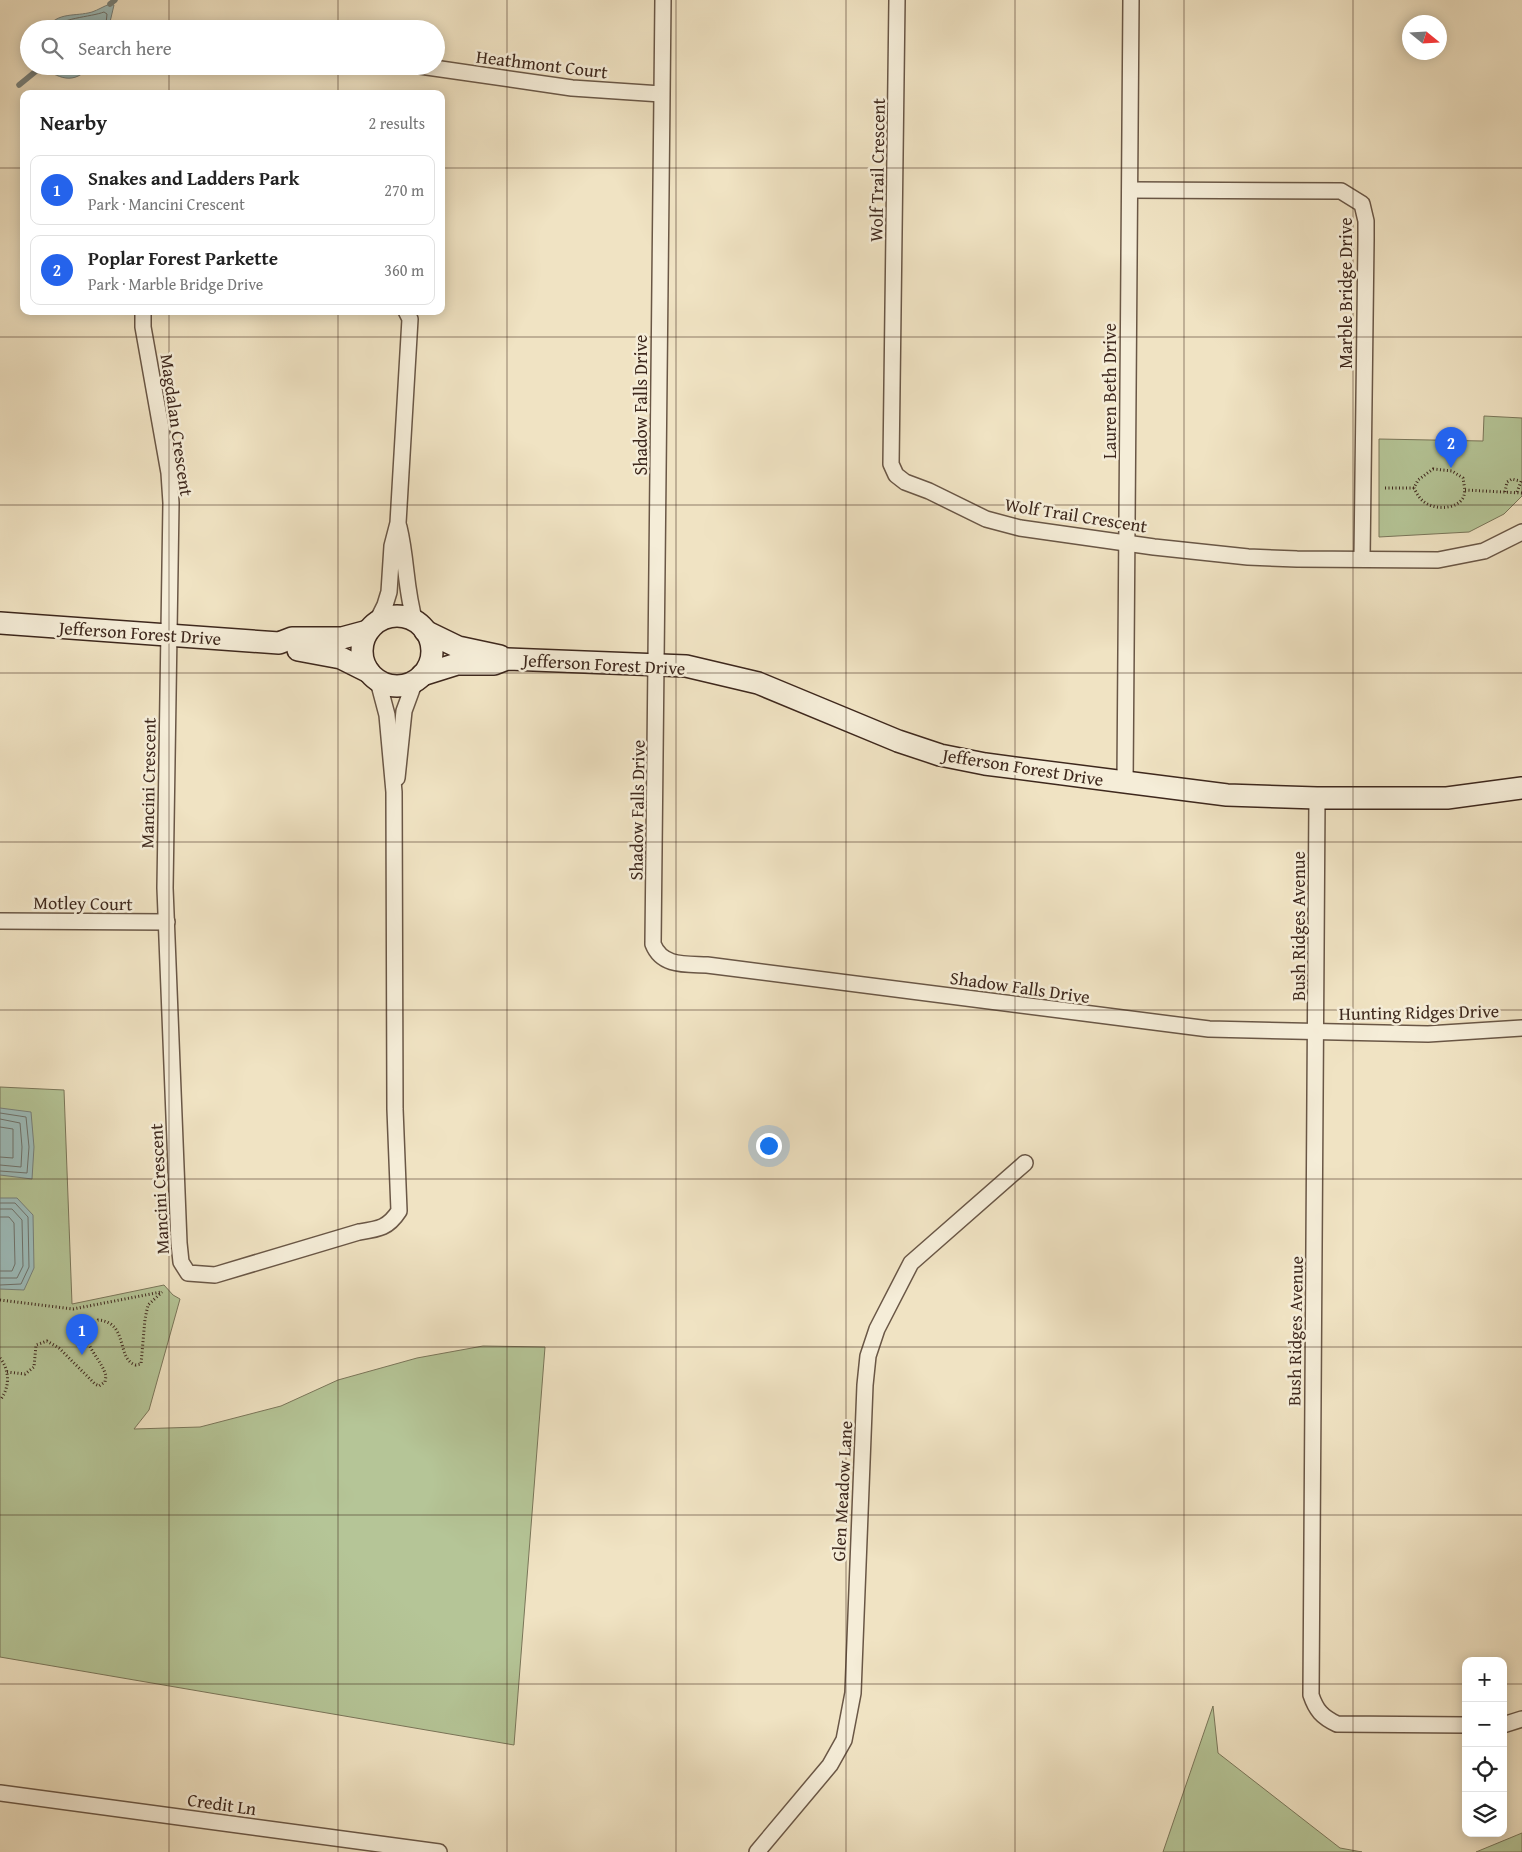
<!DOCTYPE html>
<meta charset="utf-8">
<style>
:root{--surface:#fff;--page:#f2f2f2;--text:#222;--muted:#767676;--line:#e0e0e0;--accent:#2563eb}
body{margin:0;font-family:"Gentium Book Plus",serif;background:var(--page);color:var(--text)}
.controls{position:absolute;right:15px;bottom:15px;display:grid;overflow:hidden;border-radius:10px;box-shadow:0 2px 12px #0003}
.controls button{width:45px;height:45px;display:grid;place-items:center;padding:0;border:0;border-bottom:1px solid var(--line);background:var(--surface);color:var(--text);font:25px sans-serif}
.compass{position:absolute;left:1402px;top:15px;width:45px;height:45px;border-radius:50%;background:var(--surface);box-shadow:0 2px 12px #0003;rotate:108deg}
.you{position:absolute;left:768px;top:1145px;width:18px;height:18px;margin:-12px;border:4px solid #fff;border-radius:50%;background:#1a73e8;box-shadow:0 0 0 8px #1a73e833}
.badge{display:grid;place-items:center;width:32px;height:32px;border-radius:50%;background:var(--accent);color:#fff;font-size:16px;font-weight:700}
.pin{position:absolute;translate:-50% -41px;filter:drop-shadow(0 1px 2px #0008)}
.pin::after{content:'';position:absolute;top:26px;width:18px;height:15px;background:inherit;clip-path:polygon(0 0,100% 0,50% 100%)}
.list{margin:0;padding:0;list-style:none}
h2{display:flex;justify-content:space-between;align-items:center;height:65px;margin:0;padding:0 20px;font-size:21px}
h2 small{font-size:16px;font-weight:400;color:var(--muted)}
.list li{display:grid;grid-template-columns:32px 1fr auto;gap:15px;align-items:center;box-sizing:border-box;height:70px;margin:0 10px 10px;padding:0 10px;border:1px solid var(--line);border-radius:10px}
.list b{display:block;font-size:19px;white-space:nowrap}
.list p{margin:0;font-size:16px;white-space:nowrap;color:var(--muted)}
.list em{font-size:16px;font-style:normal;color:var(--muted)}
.icon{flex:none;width:28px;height:28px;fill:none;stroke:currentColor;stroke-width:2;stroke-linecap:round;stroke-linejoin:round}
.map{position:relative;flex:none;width:1522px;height:1852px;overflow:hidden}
.search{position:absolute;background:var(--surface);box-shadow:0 2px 12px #0003;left:20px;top:20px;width:425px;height:55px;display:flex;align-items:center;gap:12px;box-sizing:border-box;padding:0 18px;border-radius:28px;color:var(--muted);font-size:19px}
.panel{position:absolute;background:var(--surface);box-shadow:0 2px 12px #0003;left:20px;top:90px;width:425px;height:225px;border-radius:10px}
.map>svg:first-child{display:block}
</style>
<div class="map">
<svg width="1522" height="1852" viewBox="0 0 1522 1852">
<rect width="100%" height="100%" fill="#f0e3c3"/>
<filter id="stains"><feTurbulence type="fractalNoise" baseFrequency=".004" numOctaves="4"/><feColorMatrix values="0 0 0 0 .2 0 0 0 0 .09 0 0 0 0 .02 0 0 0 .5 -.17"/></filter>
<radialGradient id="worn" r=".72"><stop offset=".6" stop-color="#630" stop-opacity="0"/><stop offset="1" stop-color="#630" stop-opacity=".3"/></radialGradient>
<g fill="#b5c597" stroke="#7a765a">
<polygon points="1484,416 1522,418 1522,496 1504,514 1469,532 1379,537 1379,439 1483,441"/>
<polygon points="0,1087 64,1090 72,1304 164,1285 173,1295 180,1299 149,1410 134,1429 200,1427 281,1406 338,1380 417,1358 483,1346 545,1347 514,1745 0,1657"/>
<polygon points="1213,1706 1218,1753 1340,1848 1362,1852 1163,1852"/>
<polygon points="1522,1833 1522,1852 1476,1852"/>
</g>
<g fill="#9dbdbc" stroke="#77817c">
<path d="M110,4L114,5L110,22L117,29H46C58,11 75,17 92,12C98,10 104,6 110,4Z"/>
<path d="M41,66H90C74,86 58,78 41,66Z"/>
<polygon points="0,1108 31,1112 34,1147 32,1179 0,1175"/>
<polygon points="0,1198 17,1198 33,1215 34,1268 24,1290 0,1289"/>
</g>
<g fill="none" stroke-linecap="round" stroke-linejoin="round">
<g stroke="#6e726c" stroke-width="1">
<path d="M52,29C59,18 91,17 104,12L107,14L106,24L110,29"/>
<polyline points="0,1113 26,1117 29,1147 27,1173 0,1171"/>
<polyline points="0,1119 20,1123 22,1147 21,1167 0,1165"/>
<polyline points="0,1127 13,1129 13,1158 0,1157"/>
<polyline points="0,1203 15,1203 28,1217 29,1267 21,1284 0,1285"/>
<polyline points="0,1209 12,1209 22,1220 23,1266 17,1278 0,1278"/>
<polyline points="0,1217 9,1217 14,1223 15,1264 12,1271 0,1271"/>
</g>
<g stroke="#77817c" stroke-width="5.5">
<polyline points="110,4 115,0"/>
<polyline points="19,85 41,67"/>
</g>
<g stroke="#6a5746" stroke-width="18">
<g id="street">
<path d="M663,0L653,944C662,967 686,964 707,965L1209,1029L1428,1034L1522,1028"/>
<polyline points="897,0 891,464 896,475 905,482 929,491 986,519 1020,528 1154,547 1248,557 1297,559 1438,560 1484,551 1522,532"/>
<polyline points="420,66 572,88 661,94"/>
<polyline points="1130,190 1341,191 1362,204 1366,221 1366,240 1362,558"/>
<path d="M143,311V327L169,473L171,503L165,888L179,1243L181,1262L188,1273L215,1275L359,1232C379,1229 388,1228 399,1211L395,1109L394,792L387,715L378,681"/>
<path d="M399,527C407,560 405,588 415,622"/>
<polyline points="375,625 385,605 389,592 392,546 398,523 410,319 406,311"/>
<polyline points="397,778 404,711 415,681"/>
<polyline points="1125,782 1131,0"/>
<path d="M1317,798L1311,1695C1316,1710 1322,1717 1337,1724L1466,1725"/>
<polyline points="0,921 167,922"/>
<polyline points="1503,1725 1522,1719"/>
<polyline points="0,1793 439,1852"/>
<polyline points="757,1852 830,1765 844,1740 853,1693 865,1385 868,1356 877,1329 911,1263 1025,1163"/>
</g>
</g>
<g stroke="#3e281d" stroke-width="24">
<g id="secondary">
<circle cx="397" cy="651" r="35"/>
<polyline points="0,623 279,643 292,638 342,638 368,631"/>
<polyline points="425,631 458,647 500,656"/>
<polyline points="298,650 341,658 369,672"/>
<polyline points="422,675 457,664 494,664 507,659 686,666 758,683 898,741 940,755 985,764 1125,782 1227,795 1317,798 1447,798 1522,788"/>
</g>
</g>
<g stroke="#3e281d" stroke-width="3" stroke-dasharray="1 2.5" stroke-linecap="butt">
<path d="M1433,469L1452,471L1463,478C1464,485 1466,492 1463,498C1456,510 1433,510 1423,501C1419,498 1416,492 1414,488L1418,480Z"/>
<polyline points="1385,488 1414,488"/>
<polyline points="1465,490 1522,493"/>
<polyline points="1505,492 1507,482 1512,479 1520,481"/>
<polyline points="1517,492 1522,479"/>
<polyline points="0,1300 73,1309 161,1292"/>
<path d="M0,1358C10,1370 10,1388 0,1400"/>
<path d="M7,1372L25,1374L34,1367L36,1345L47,1341L59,1348L95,1384L99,1386L105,1382L106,1376C100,1354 72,1338 98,1320C129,1322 116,1360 136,1365L141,1364L145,1319L148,1305L162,1292"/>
</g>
<use href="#street" stroke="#f5edd8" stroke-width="15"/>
<use href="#secondary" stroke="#f5edd8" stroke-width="21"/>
</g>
<path fill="none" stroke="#3e281d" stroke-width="1" stroke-opacity="0.55" d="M169,0V29M338,0V29M507,0V1852M676,0V1852M846,0V1852M1015,0V1852M1184,0V1852M1353,0V1852M169,66V94M338,66V94M0,168H24M441,168H1522M169,311V1852M338,311V1852M0,337H1522M0,505H1522M0,673H1522M0,842H1522M0,1010H1522M0,1179H1522M0,1347H1522M0,1515H1522M0,1684H1466M1503,1684H1522"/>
<g text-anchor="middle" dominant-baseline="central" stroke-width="5" stroke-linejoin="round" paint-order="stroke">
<g font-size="18" fill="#3e281d" stroke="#f5edd8">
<text transform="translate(542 64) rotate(7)">Heathmont Court</text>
<text transform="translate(877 170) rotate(-89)">Wolf Trail Crescent</text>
<text transform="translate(1345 293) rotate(-90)">Marble Bridge Drive</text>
<text transform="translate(1109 391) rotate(-90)">Lauren Beth Drive</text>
<text transform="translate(640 405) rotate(-90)">Shadow Falls Drive</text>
<text transform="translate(177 425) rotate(82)">Magdalan Crescent</text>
<text transform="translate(1076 515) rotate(9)">Wolf Trail Crescent</text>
<text transform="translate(140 633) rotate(4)">Jefferson Forest Drive</text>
<text transform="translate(604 664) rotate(3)">Jefferson Forest Drive</text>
<text transform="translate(1023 767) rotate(9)">Jefferson Forest Drive</text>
<text transform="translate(148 783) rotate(-89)">Mancini Crescent</text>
<text transform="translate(637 810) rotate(-89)">Shadow Falls Drive</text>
<text transform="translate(83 903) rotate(1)">Motley Court</text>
<text transform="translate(1298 926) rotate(-90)">Bush Ridges Avenue</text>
<text transform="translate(1020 987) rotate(8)">Shadow Falls Drive</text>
<text transform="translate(1419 1012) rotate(-1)">Hunting Ridges Drive</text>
<text transform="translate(159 1189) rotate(-93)">Mancini Crescent</text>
<text transform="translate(1295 1331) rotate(-89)">Bush Ridges Avenue</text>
<text transform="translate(842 1491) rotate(-87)">Glen Meadow Lane</text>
<text transform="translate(222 1804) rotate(8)">Credit Ln</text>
</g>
</g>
<rect width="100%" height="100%" filter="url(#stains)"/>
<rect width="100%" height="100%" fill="url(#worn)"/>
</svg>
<div class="controls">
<button>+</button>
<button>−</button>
<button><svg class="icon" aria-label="locate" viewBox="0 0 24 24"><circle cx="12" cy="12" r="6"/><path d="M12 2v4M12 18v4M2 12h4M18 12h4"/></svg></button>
<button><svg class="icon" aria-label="layers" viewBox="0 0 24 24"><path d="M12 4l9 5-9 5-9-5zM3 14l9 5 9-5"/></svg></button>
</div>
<svg class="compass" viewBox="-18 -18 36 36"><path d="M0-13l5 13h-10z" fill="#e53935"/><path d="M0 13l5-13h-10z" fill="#767676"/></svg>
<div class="you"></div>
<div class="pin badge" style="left:82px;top:1355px">1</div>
<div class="pin badge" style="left:1451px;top:468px">2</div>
<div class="search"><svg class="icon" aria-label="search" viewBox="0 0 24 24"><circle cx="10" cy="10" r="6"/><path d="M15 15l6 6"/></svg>Search here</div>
<section class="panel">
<h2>Nearby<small>2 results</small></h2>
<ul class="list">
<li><span class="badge">1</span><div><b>Snakes and Ladders Park</b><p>Park · Mancini Crescent</p></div><em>270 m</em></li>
<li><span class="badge">2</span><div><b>Poplar Forest Parkette</b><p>Park · Marble Bridge Drive</p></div><em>360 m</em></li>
</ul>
</section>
</div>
